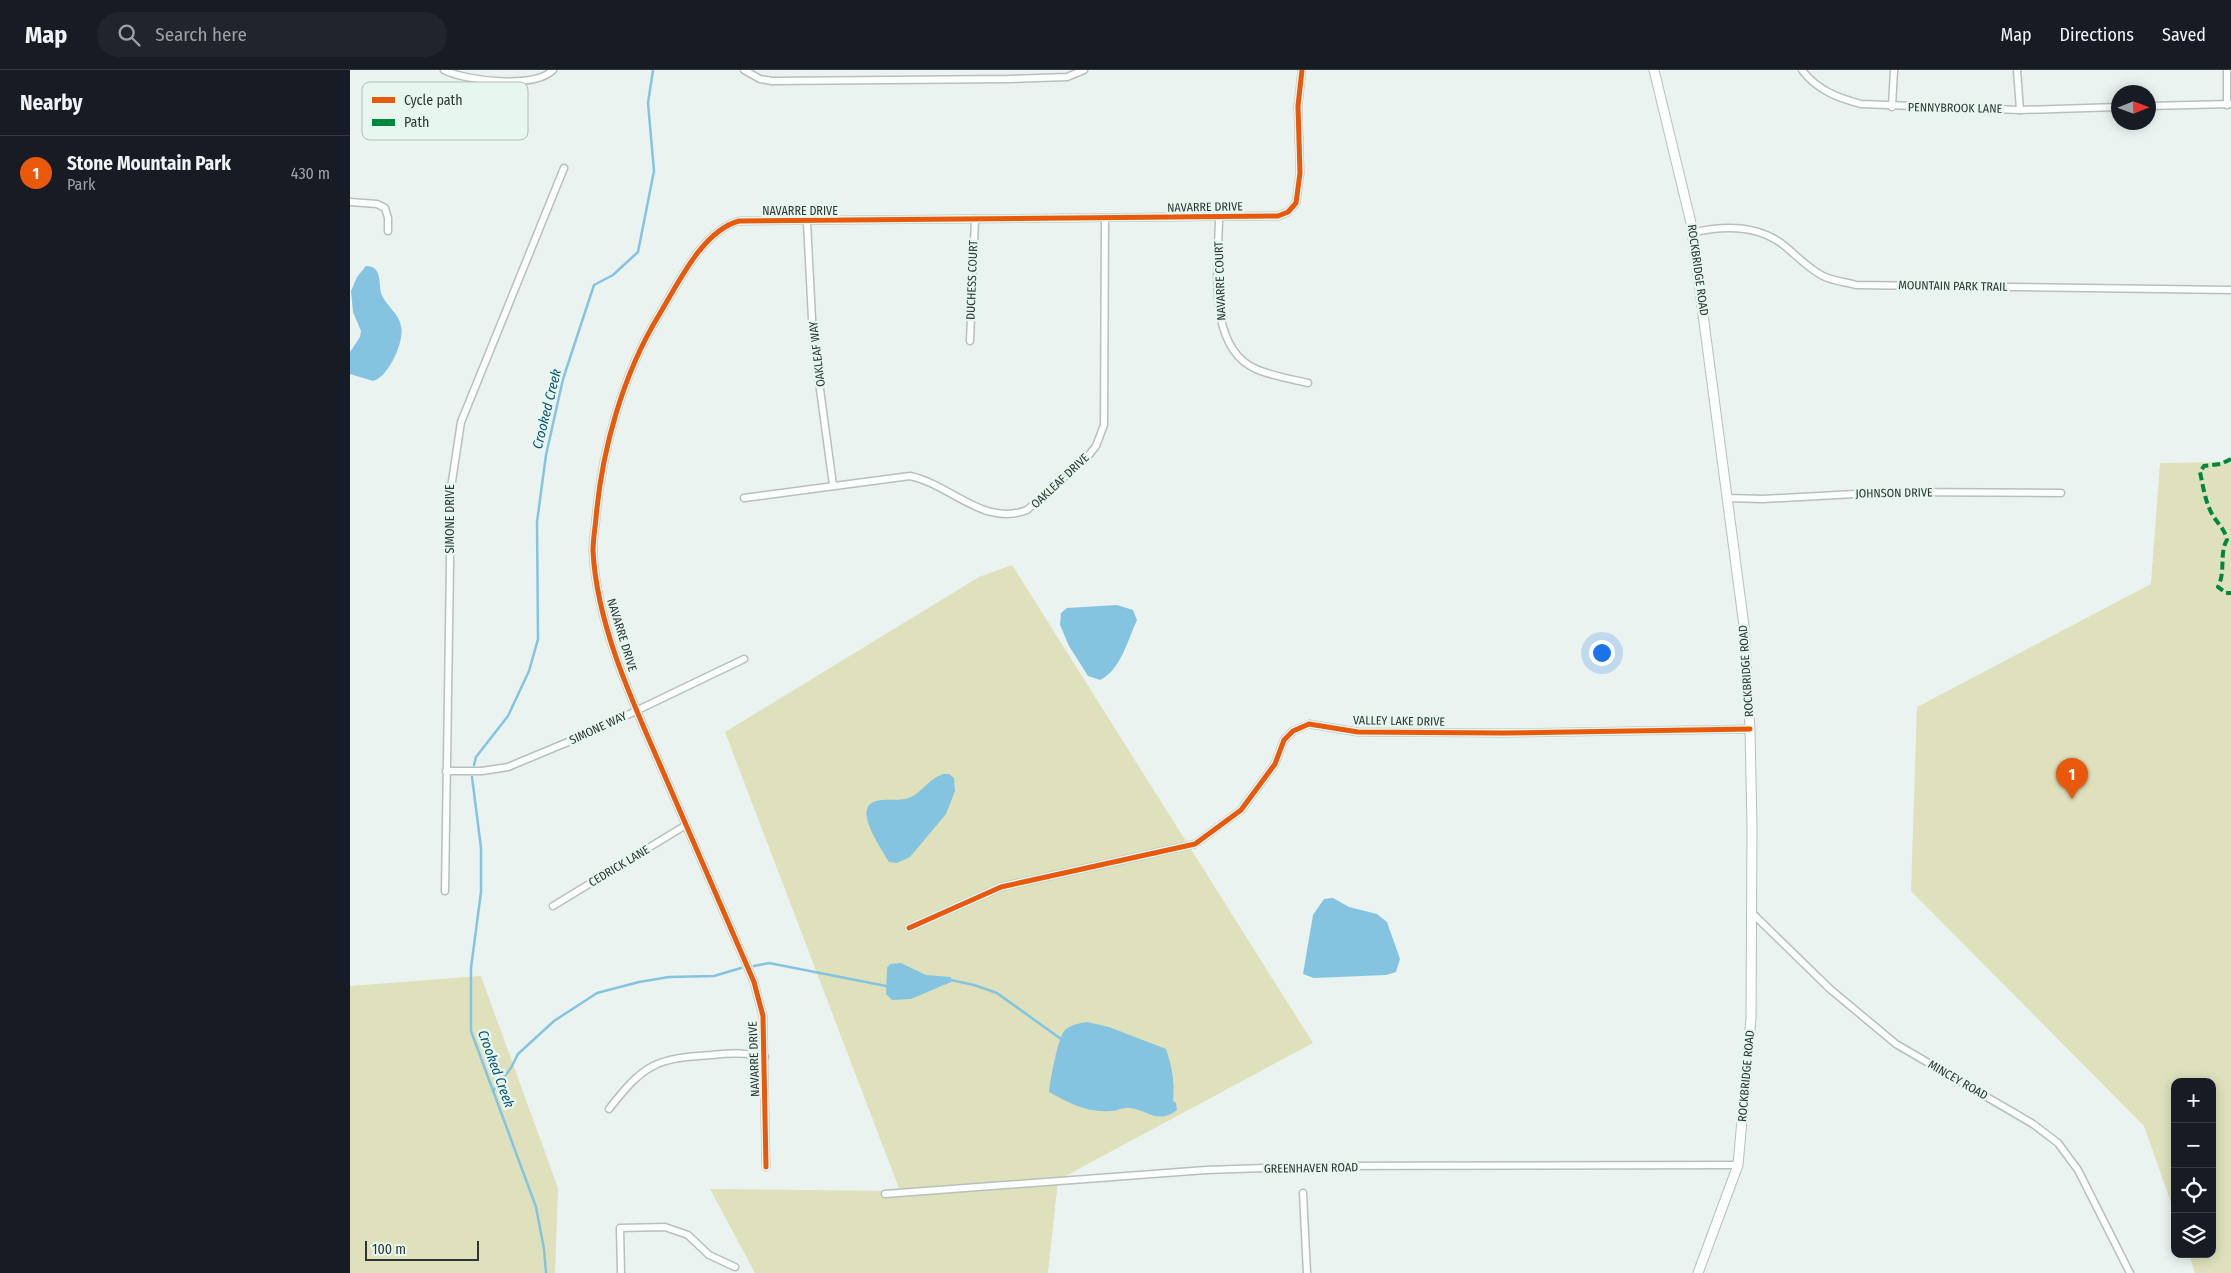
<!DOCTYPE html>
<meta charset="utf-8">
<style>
:root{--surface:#171b24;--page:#20242c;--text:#f1f3f6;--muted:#9ea1a6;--line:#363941;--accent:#ea580c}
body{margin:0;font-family:"Fira Sans Condensed",sans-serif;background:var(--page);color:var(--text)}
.controls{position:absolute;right:15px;bottom:15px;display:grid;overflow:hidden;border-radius:10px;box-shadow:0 2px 12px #0003}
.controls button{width:45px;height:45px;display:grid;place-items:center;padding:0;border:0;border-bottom:1px solid var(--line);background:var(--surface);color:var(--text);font:25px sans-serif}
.compass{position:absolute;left:1761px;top:15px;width:45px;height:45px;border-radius:50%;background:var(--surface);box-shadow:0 2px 12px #0003;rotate:89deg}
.scale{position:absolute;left:15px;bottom:12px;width:114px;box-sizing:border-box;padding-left:5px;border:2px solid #2f3633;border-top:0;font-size:14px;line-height:18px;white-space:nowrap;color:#2f3633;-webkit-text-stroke:4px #e6f7f0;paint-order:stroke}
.you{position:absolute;left:1251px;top:582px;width:18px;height:18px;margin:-12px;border:4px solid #fff;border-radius:50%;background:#1a73e8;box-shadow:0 0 0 8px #1a73e833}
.badge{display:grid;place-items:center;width:32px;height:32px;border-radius:50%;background:var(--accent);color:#fff;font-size:16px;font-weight:700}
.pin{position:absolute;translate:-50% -41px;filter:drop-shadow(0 1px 2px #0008)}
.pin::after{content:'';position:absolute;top:26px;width:18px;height:15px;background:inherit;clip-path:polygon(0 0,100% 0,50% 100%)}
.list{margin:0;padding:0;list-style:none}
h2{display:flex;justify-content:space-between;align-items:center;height:65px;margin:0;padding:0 20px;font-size:21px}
h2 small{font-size:16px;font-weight:400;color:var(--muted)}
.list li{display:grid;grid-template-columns:32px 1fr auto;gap:15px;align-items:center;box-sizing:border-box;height:75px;padding:0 20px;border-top:1px solid var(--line)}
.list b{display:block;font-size:19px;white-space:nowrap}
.list p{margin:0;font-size:16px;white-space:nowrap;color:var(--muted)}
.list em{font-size:16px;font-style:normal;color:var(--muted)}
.icon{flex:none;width:28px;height:28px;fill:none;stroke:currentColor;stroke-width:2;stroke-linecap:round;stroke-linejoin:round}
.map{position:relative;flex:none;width:1881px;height:1203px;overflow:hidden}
header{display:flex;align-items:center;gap:30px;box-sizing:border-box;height:70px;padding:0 25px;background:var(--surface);border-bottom:1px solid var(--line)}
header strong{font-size:24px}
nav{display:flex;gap:28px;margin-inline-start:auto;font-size:18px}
.search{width:350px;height:45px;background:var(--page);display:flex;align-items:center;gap:12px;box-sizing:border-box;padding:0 18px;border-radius:28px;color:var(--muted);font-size:19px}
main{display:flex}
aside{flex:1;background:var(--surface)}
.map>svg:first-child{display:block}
</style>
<header>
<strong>Map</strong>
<div class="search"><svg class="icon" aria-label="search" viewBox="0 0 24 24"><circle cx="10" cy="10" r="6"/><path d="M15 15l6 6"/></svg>Search here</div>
<nav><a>Map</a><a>Directions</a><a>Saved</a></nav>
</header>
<main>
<aside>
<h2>Nearby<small></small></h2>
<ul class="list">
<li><span class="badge">1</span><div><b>Stone Mountain Park</b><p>Park</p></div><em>430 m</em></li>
</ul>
</aside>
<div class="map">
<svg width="1881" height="1203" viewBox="0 0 1881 1203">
<rect width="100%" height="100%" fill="#eaf3ef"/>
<g fill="#dee1bc">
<polygon points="1881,392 1881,1203 1845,1203 1839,1184 1862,1184 1862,1012 1825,1012 1825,1144 1794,1056 1561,821 1567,637 1801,514 1810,393"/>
<polygon points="662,495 963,973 708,1110 698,1203 405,1203 360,1119 550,1121 375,662 629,507"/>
<polygon points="131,906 208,1118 205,1203 0,1203 0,916"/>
</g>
<g fill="#85c4e0">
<path d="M16,196C20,196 24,197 26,200C31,207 29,216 31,223C35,235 49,243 51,256C55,270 39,307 23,311L0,304V282L10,267L11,261L3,242L1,221L7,207Z"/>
<path d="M767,535L783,540L787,550C778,569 771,600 750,610L738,606L719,576L710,555L711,543L717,538Z"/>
<path d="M593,704H599L604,708L605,721L596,744L560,787L547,793L539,792C533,780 501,738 526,731C538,728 550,732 561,727C573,721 580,708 593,704Z"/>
<polygon points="983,828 999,837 1027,844 1037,852 1050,889 1046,902 1036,905 964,908 953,904 963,845 974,829"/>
<polygon points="551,893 576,905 601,907 601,912 561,929 542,930 536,924 537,898 540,894"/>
<path d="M737,952L759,957L816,979C822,997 825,1012 823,1031L826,1033L827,1040C807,1055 798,1040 780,1038C774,1037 767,1041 761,1041C737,1043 719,1033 699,1022C700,1011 708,967 715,960C720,955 730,953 737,952Z"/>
</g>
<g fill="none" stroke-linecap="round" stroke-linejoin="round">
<g stroke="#85c4e0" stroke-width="2.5">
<polyline points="124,695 126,687 158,646 179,601 188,569 187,452 196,385 213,309 244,215 263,205 288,182 304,101 298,33 303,0"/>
<polyline points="122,707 131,778 131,822 121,898 121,961 186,1137 194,1179 196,1203"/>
<polyline points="404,896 419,893 536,916"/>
<polyline points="601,910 624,915 647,923 711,969"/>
<polyline points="143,1021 161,998 168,984 204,951 247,923 289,912 319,907 364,906 391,898"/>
</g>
<g stroke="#b8c0bc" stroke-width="9">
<g id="street">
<path d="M94,0C116,11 184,19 203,0"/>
<polyline points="394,0 410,9 422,11 658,9 717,7 734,0"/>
<path d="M1452,0C1467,20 1488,28 1511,34L1670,40L1768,37"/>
<polyline points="1667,0 1670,40"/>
<polyline points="1877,35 1877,0"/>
<polyline points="1798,36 1881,34"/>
<polyline points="1542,37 1544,0"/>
<polyline points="0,132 27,134 35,138 38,148 38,161"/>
<path d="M869,146C869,191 855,277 906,299C922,306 941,309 958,313"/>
<polyline points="457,152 463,268 483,415"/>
<path d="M1341,163C1374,155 1410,155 1436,177C1448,187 1459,199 1473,206C1483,211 1496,212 1506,215L1881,220"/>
<polyline points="620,271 625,149"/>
<path d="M394,428L560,406C602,415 633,457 677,440L739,385L746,376L754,355L755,149"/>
<polyline points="1377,428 1413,429 1541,422 1711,423"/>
<polyline points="96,701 132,701 158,697 242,662 394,589"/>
<polyline points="95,821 100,494 99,431 111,352 214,98"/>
<polyline points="203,836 336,755"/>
<polyline points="1402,843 1480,919 1546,974 1683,1054 1708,1073 1728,1100 1780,1203"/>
<polyline points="559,858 651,817 845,774 891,740 925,694 934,670 943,661 959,654 1008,662 1153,663 1400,659"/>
<path d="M259,1039C294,994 306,988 362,985C380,983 397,982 415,987"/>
<path d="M416,1097L413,946L404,912C374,843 344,774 314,704C284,635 247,557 243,481C243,470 245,459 246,448C252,379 273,304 309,245C328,214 352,161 389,151L928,146L938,142L946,133L950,103L948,36L952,0"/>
<polyline points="953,1123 957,1203"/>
<polyline points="535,1124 856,1100 969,1096 1388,1095"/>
<polyline points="271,1203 270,1158 315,1157 338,1165 359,1185 385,1197"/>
</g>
</g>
<g stroke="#b8c0bc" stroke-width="11">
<polyline id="secondary" points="1304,0 1341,153 1394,556 1400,659 1402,756 1401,948 1388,1095 1348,1203"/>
</g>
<use href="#street" stroke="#fcfdfd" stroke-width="6"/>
<use href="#secondary" stroke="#fcfdfd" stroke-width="9"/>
<path stroke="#00873e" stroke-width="4" stroke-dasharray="8 4" stroke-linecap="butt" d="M1881,389L1871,394L1854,396L1850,402C1853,416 1855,431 1862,444C1867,453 1875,459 1877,470C1869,482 1876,501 1868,517L1876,523H1881"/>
<g stroke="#e6f7f0" stroke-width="8">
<g id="cycleway">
<polyline points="559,858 651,817 845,774 891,740 925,694 934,670 943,661 959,654 1008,662 1153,663 1400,659"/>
<path d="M416,1097L413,946L404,912C374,843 344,774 314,704C284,635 247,557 243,481C243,470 245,459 246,448C252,379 273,304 309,245C328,214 352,161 389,151L928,146L938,142L946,133L950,103L948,36L952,0"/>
</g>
</g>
<use href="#cycleway" stroke="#e8590c" stroke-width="5"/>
</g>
<g text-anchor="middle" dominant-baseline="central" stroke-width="5" stroke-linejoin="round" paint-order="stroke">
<g font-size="12" fill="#2f3633" stroke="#e6f7f0">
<text transform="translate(1605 38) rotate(1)">PENNYBROOK LANE</text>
<text transform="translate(855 137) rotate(-1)">NAVARRE DRIVE</text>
<text x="450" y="141">NAVARRE DRIVE</text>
<text transform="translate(1348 200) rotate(82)">ROCKBRIDGE ROAD</text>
<text transform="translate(622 210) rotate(-88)">DUCHESS COURT</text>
<text transform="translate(870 211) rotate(-92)">NAVARRE COURT</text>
<text transform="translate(1603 216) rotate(1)">MOUNTAIN PARK TRAIL</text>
<text transform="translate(467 284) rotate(-97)">OAKLEAF WAY</text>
<text transform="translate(710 411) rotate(-43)">OAKLEAF DRIVE</text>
<text transform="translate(1544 423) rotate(-1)">JOHNSON DRIVE</text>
<text transform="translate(100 449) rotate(-90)">SIMONE DRIVE</text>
<text transform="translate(272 565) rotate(73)">NAVARRE DRIVE</text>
<text transform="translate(1396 601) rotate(-94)">ROCKBRIDGE ROAD</text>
<text transform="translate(1049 651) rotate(1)">VALLEY LAKE DRIVE</text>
<text transform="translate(248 658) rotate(-25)">SIMONE WAY</text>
<text transform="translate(269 796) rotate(-31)">CEDRICK LANE</text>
<text transform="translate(404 989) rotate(-92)">NAVARRE DRIVE</text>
<text transform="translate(1396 1006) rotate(-85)">ROCKBRIDGE ROAD</text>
<text transform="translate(1608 1010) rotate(30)">MINCEY ROAD</text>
<text transform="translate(961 1098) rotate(-1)">GREENHAVEN ROAD</text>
</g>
<g font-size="14" font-style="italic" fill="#0b526e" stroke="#e6f7f0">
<text transform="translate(197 339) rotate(-76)">Crooked Creek</text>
<text transform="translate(146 999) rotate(70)">Crooked Creek</text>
</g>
</g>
<rect x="12" y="12" width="166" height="58" rx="8" fill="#e6f7f0" stroke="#afbdb7" stroke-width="1"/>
<rect x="22" y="27" width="23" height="6" fill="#e8590c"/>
<rect x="22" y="49" width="23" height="7" fill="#00873e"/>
<g font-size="14" fill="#2f3633">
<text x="54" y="35">Cycle path</text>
<text x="54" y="57">Path</text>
</g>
</svg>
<div class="controls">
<button>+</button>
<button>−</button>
<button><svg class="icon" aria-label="locate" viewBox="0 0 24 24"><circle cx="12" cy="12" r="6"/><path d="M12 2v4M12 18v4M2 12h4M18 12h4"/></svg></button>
<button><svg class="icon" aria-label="layers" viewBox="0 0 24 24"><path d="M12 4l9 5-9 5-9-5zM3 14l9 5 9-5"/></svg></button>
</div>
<svg class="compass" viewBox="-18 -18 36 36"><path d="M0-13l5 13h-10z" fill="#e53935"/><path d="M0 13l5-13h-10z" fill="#9ea1a6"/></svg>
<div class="scale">100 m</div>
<div class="you"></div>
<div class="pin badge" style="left:1722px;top:729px">1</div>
</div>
</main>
